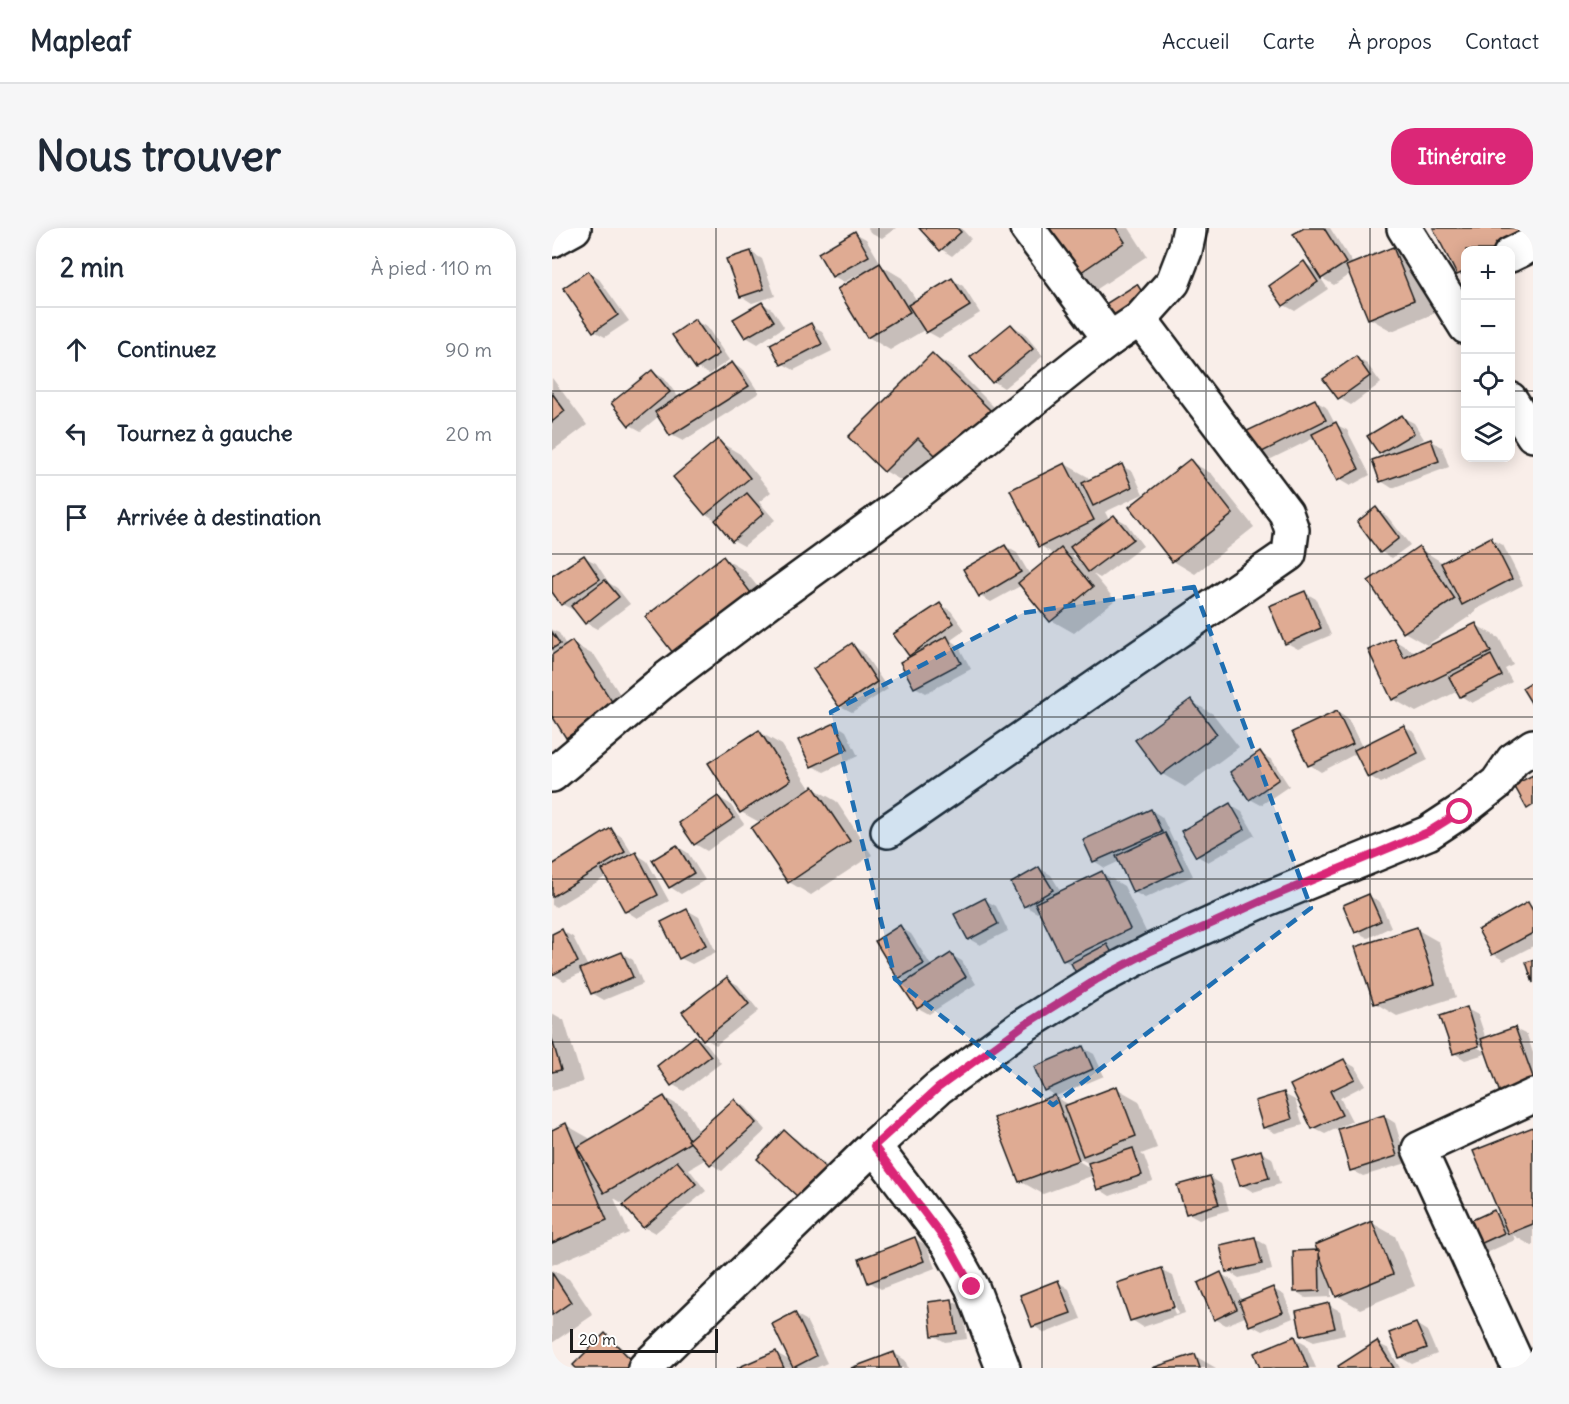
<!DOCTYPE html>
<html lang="fr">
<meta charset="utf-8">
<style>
:root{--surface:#fff;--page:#f6f6f7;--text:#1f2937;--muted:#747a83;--line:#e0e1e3;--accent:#db2777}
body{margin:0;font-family:Delius,sans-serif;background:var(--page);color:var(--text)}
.controls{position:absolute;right:18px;top:18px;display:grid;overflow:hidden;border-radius:12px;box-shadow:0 3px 15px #0003}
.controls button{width:54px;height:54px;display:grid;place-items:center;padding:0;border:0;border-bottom:2px solid var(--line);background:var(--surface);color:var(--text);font:30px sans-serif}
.scale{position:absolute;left:18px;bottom:15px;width:148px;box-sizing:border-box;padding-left:6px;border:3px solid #1c1c1c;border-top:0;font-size:16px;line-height:21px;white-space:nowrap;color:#1c1c1c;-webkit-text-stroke:4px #fff;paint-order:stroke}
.stop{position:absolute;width:18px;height:18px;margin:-14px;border:4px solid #db2777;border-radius:50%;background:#fff}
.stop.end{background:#db2777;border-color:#fff;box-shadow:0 2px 6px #0008}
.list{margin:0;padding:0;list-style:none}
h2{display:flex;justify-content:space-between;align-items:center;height:78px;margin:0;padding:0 24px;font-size:26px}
h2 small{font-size:20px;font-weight:400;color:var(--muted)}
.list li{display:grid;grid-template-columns:39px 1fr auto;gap:18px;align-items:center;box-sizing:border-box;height:84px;padding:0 24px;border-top:2px solid var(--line)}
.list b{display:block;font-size:22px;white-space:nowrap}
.list em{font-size:20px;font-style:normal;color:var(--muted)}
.icon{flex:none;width:33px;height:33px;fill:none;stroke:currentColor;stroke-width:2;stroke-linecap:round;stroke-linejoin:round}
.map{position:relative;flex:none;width:981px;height:1140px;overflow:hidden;border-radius:24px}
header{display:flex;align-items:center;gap:36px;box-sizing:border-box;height:84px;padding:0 30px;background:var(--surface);border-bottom:2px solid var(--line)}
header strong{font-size:28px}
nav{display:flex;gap:33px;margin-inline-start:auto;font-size:21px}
.intro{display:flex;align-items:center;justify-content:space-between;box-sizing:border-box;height:144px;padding:0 36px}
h1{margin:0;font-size:42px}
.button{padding:15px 27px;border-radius:24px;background:var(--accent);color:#fff;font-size:21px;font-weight:700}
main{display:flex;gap:36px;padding:0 36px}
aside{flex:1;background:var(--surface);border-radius:24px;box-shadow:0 3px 15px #0003}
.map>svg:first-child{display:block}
</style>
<header>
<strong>Mapleaf</strong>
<nav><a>Accueil</a><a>Carte</a><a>À propos</a><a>Contact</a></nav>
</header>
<div class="intro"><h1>Nous trouver</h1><a class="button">Itinéraire</a></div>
<main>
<aside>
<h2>2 min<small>À pied · 110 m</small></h2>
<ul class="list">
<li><svg class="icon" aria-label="ahead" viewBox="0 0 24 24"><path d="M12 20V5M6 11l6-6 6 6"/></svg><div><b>Continuez</b></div><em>90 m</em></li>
<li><svg class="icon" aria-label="left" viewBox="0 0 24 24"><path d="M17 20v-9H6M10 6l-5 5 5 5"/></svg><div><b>Tournez à gauche</b></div><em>20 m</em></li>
<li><svg class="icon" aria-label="arrive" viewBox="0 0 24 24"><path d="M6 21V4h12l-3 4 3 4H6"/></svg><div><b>Arrivée à destination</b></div></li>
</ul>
</aside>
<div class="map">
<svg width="981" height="1140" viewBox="0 0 981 1140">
<rect width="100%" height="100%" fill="#f9eee9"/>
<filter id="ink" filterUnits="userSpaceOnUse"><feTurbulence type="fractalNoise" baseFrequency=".0167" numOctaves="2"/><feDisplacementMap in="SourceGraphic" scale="12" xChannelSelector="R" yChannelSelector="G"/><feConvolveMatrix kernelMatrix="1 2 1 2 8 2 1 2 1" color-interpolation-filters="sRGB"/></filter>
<g filter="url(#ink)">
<g fill="#0003" fill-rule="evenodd">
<polygon points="316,0 344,0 330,10 318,4"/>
<polygon points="369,0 409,0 419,11 400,28 389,21"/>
<polygon points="495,0 577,0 595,28 539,65"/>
<polygon points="755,0 778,0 801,36 840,21 863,34 883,85 840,103 817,90 799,45 782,57 768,49 776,61 743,83 732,77 752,35 766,43"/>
<polygon points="883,0 981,0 981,31 958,43 958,22 914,22 914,50 907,46"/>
<polygon points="303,5 314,11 328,34 325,35 350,50 365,73 400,51 411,58 428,85 387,110 376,104 374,101 338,122 316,109 312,46 311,44 292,54 281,48"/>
<polygon points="199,24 210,31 223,68 200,75 189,68"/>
<polygon points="36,45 47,51 77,93 53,109 42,103"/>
<polygon points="210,75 221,82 232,99 206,116 194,109"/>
<polygon points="143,93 155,99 177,132 157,146 145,140"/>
<polygon points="259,97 270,103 280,123 242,142 231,136"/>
<polygon points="460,98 471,104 491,128 452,160 441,153"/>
<polygon points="380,127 403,140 459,196 385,226 355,256 333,243"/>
<polygon points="804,130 815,136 829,155 799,177 787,170"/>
<polygon points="180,136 192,142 207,165 131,213 119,207 107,188 89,203 78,197 100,144 112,150 127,170"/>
<polygon points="0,150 35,197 0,223"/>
<polygon points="763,173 774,179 783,196 795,202 818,247 798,258 786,251 764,209 719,231 707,225"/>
<polygon points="850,189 862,195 872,211 865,215 866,217 878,212 890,219 897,239 840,260 829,253 834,228 828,225"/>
<polygon points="166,213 188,226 219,264 207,274 223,292 192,318 181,312 165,293 154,286 123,249"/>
<polygon points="638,233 660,246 702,299 643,346 621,333"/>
<path d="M513,236L536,249L537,253L570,238L581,244L591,266L553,284L557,292L562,288L574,295L591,318L548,350L541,346L563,372L522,405L499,392L470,357L439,374L428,368L453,318L465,325L478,347L503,327L489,318ZM523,325L530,334L519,327Z"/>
<polygon points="824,281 835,288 858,317 840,330 829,324"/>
<polygon points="939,311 951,317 971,357 923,382 924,384 875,417 852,404 867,320 891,335"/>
<polygon points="32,329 44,335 57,355 65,360 78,376 45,401 34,395 23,381 21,382 10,376 0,361 0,350"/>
<polygon points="171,330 193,343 221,378 122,424 95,389"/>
<polygon points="752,364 764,371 779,407 746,421 735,415"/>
<polygon points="388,376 399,383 413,402 399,412 406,417 419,441 374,465 363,459 361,428 358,427"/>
<polygon points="924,397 947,410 961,437 953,441 960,454 920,475 909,468 906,463 864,484 841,471 842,412 865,426"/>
<polygon points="0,402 7,405 15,419 20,415 43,428 84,491 38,522 15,509 0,485"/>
<polygon points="300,417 311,424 336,461 300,484 288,478"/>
<polygon points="639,473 661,486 687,519 633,559 610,546 585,512"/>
<polygon points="785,484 796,491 810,519 852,498 863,505 876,532 829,555 817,548 805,525 769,544 758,537"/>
<polygon points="283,496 294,503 306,528 272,544 260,538"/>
<polygon points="207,504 230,517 259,562 261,560 284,573 320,627 259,667 237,654 209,595 189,584"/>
<polygon points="708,525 720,532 737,558 709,577 698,571"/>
<polygon points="166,569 178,576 192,596 155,623 143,616"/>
<polygon points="678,577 690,584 703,607 656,634 645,628"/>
<polygon points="599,582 610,589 621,612 624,613 641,648 593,670 582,664 568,633 553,640 542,633"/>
<polygon points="59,602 70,609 81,627 84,626 95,633 117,673 85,690 74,683 55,648 4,679 0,677 0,639"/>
<polygon points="125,618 136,625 153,652 129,666 118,659"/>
<polygon points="487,640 499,647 509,664 550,645 572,658 599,714 521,738 512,732 488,683 485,685 473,678"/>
<polygon points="817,668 828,674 839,699 816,710 805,704"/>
<polygon points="433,672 444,678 456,703 428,717 417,711"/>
<polygon points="976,676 981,679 981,718 952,733 941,726"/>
<polygon points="135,682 147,689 164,724 140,736 128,730"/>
<polygon points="348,699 359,706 380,739 399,727 410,733 424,756 377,786 366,780 355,755 347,750"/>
<polygon points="864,701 887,714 904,769 845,788 823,775"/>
<polygon points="10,703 21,709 36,739 70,725 81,732 91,756 52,772 40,765 31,744 12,753 1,746 0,708"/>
<polygon points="175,751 186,757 207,783 164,817 152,810"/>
<path d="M915,781L926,787L934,811L963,801L975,807L981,825V870L936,825L913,832L902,825ZM921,813L935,821V825L920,816Z"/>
<polygon points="0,785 12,792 31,854 0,863"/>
<polygon points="143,809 155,816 169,835 132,863 121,857"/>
<polygon points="531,820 542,826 552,848 504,868 493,862"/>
<polygon points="792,833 803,839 813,857 788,870 800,893 773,906 761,900"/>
<path d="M564,860L587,873L605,920L589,926L592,928L601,953L558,968L547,961L542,947L491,966L468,953L503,869L518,877ZM521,927L538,936V940L520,929Z"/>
<polygon points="732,866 743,872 751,897 723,905 712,899"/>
<polygon points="112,869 134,882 147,904 183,873 194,879 214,902 170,943 159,936 154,931 137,941 154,963 103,1005 92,999 72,976 62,970 77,1005 0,1037 0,903 14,897 37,910 38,913"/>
<polygon points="832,888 843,895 855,935 811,948 800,942"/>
<polygon points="981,901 981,1018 980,1018 961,1007 963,1012 929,1027 918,1020 942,984 950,988"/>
<polygon points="233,904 244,911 285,947 247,968"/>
<polygon points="709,924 720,930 728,956 701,964 690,957"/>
<polygon points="658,949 669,956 677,982 647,991 636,985"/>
<polygon points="820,995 843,1008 863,1058 808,1081 786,1068 779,1051 779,1069 754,1070 743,1063 767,1023"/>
<polygon points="702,1010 714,1017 720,1042 687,1050 676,1043"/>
<polygon points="363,1011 374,1017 383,1040 329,1061 318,1054"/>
<polygon points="0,1042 17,1051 41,1087 0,1115"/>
<path d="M609,1042L621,1048L633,1085L591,1099L580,1092ZM611,1049H614L626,1086L623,1087Z"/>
<polygon points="669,1046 681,1053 690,1073 721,1061 732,1067 741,1090 710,1103 699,1097 695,1088 674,1097 663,1091"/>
<polygon points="506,1054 517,1061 529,1091 493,1105 482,1098"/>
<polygon points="400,1073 411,1079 415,1111 393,1114 381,1107"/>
<polygon points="777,1077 788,1083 793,1106 762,1113 750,1107"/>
<polygon points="243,1086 254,1092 275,1135 264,1140 245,1140 238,1136 240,1140 189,1140 224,1125 239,1133"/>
<polygon points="864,1096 875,1103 885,1126 860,1136 848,1129"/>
<polygon points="53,1107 64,1114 90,1140 26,1140"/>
<polygon points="743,1110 754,1116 764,1140 710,1140"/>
<polygon points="825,1115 837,1121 848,1140 789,1140"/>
<polygon points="342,1125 353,1132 356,1140 303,1140"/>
<polygon points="643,1128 664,1140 605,1140"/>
</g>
<g fill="#dfab93" stroke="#1c1c1c" stroke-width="1.5">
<polygon points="367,0 405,0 409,4 388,23"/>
<polygon points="492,0 564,0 573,14 516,53"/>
<polygon points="752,0 772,0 794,35 769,51 741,6"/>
<polygon points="881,0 981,0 951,22 914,22 914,43 905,47"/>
<polygon points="303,3 317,28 280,49 266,25"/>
<polygon points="841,19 862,72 816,91 794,38"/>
<polygon points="199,23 212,61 188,69 174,31"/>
<polygon points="752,33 766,54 731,78 717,58"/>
<polygon points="328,35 358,84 315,110 285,61"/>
<polygon points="36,43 66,87 41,104 11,60"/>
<polygon points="400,50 418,78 374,105 356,77"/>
<polygon points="585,56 600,80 566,101 552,77"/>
<polygon points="210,74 222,93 193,110 181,91"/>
<polygon points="143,91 167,126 144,141 120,107"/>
<polygon points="259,95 270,116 229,137 218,116"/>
<polygon points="459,96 481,121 440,155 418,129"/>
<polygon points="380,125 438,182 388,232 366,210 332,244 296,209"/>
<polygon points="804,128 818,148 786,171 771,151"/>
<polygon points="180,134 197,158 118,208 103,184"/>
<polygon points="100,142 118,164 77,198 59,175"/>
<polygon points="0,165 13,183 0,194"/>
<polygon points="763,171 774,192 706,226 695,203"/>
<polygon points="850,187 862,205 827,226 815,208"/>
<polygon points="784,194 807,241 785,253 760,206"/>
<polygon points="166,211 198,250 153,287 121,249"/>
<polygon points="879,211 887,233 828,254 820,232"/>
<polygon points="638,231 681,286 620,334 577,279"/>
<polygon points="513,235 542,292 487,319 458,262"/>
<polygon points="570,236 580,259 541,278 530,255"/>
<polygon points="195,265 212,285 180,313 163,292"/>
<polygon points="824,279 847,310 828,325 805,294"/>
<polygon points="562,287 581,311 536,344 518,319"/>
<polygon points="939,309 960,351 910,377 889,335"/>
<polygon points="453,317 469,344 427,369 411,341"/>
<polygon points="867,318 903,371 851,405 816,353"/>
<polygon points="509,320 541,359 498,394 466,355"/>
<polygon points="32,327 48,351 9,377 0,364 0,348"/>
<polygon points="171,328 199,365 121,425 93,389"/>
<polygon points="53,352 67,369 33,396 19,378"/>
<polygon points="753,363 769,400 733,416 717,378"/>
<polygon points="388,375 402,395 357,428 341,406"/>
<polygon points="924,395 939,424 840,472 816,422 842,410 852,430"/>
<polygon points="0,404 8,416 0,421"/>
<polygon points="395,408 409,435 362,460 348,434"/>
<polygon points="20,413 63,478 14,510 0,488 0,427"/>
<polygon points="300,415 325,454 287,479 261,441"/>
<polygon points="939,427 950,448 908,469 897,449"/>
<polygon points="981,453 981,478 970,460"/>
<polygon points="639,471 665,506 609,547 583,512"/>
<polygon points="785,483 801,516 756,538 740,504"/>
<polygon points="283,495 296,521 259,539 246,512"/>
<polygon points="852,497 866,525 816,550 802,522"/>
<polygon points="207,502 239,552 188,585 156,535"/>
<polygon points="708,523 727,551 697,572 678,544"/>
<polygon points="981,547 981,577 975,581 962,557"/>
<polygon points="261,558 298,613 236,655 199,600"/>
<polygon points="166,568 182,590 142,617 127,595"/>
<polygon points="678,575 693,601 644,629 629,603"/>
<polygon points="599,581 610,604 541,634 531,612"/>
<polygon points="59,600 73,624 0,669 0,637"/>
<polygon points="613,605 631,641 581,665 564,628"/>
<polygon points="125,617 142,645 117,660 100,632"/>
<polygon points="84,624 106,667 73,684 50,642"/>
<polygon points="487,639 501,662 472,679 459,655"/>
<polygon points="550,643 578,701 511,733 483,675"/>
<polygon points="817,666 829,693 803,705 791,677"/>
<polygon points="433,670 446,696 416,712 402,686"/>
<polygon points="976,674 981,683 981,705 940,727 926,702"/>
<polygon points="135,681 154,717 127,731 109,694"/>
<polygon points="348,697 372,736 346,751 323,713"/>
<polygon points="865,699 883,756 822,776 803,719"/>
<polygon points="10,701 26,734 0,747 0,706"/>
<polygon points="555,716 568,739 531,759 519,735"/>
<polygon points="70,724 81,749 39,766 28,741"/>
<polygon points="399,725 414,749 365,781 349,757"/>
<polygon points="981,732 981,755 974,734"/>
<polygon points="175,749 197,776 151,812 130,784"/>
<polygon points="915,779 927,818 901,826 888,788"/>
<polygon points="963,799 981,849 981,860 950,871 929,811"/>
<polygon points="143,808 159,828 119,858 105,838"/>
<polygon points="0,811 9,842 0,844"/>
<polygon points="531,818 541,841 492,863 482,839"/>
<polygon points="792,831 803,851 778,863 790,887 760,901 738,857"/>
<polygon points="565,858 584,908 531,928 512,878"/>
<polygon points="732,864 740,891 711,900 703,873"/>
<polygon points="503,867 527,932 467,954 442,890"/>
<polygon points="112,868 139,914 52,965 25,919"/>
<polygon points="182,871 204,895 158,937 136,912"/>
<polygon points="832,887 845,928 798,943 786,901"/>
<polygon points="14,895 55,992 0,1015 0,902"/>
<polygon points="981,899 981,996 956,1006 921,923"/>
<polygon points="232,902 274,940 246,969 205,931"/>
<polygon points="581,920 590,947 545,962 536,935"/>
<polygon points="709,922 717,950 688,958 679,931"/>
<polygon points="125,933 144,956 91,1000 71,977"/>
<polygon points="658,948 667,976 634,986 625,957"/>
<polygon points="942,982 952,1005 917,1021 907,998"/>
<polygon points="820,993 841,1046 784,1069 763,1017"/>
<polygon points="363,1009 372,1033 316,1055 307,1031"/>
<polygon points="703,1009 710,1036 674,1044 668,1017"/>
<polygon points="767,1022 768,1063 742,1064 741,1023"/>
<polygon points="610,1040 622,1079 578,1093 565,1055"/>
<polygon points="669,1044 685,1081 662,1092 646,1055"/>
<polygon points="0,1045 19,1074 0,1087"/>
<polygon points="506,1052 519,1085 480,1099 468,1067"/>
<polygon points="721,1059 731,1084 697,1098 687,1073"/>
<polygon points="400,1071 405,1105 380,1108 376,1074"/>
<polygon points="777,1075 783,1100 749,1108 744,1083"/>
<polygon points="243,1084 264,1128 241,1140 220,1096"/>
<polygon points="864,1095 875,1120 847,1130 837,1105"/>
<polygon points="53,1105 87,1140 24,1140 21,1137"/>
<polygon points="743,1108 756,1140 708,1140 702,1125"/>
<polygon points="825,1113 842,1140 787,1140 786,1138"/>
<polygon points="224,1123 232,1140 185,1140"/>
<polygon points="342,1124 348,1140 299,1140"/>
<polygon points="643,1126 648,1140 600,1140"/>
</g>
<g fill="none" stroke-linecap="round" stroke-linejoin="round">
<g stroke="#1c1c1c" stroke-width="38">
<g id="minor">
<polyline points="475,0 558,111"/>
<polyline points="852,0 914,99"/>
<polyline points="0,12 22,0"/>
<polyline points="958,27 981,16"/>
<polyline points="958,171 981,207"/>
<polyline points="0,547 114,451 216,374 353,274 528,134 558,111 588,91 621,54 633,23 638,0"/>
<polyline points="336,603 737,326 740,302 734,285 588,91"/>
<polyline points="322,918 396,1016 420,1059 451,1140"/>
<polyline points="93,1140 322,918 386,860 472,797 544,752 599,723 712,672 876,605 908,584 945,555 961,532 981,518"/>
<polyline points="967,1140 867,921 981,868"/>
</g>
</g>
<use href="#minor" stroke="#fff" stroke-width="33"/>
</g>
</g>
<g fill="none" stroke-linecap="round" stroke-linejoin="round" filter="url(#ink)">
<polyline stroke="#db2777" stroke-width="8" points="420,1059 396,1016 322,918 386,860 472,797 544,752 599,723 712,672 876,604 908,584"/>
</g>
<path fill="#1f6fb2" fill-opacity="0.2" stroke="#1f6fb2" stroke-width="4.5" stroke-dasharray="12 8" stroke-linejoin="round" d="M642,359L759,680L501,877L343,751L279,484L471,385Z"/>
<path fill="none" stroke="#1c1c1c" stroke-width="1.5" stroke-opacity="0.55" d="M164,0V1140M327,0V1140M490,0V1140M654,0V1140M818,0V1140M0,163H914M958,163H981M0,326H981M0,489H981M0,651H981M0,814H981M0,977H981"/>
</svg>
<div class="controls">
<button>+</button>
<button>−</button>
<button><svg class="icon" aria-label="locate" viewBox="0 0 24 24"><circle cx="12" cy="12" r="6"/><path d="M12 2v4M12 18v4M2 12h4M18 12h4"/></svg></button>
<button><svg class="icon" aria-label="layers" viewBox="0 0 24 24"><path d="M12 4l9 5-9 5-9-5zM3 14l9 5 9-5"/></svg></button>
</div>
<div class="scale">20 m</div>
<div class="stop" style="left:908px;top:584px"></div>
<div class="stop end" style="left:420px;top:1059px"></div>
</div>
</main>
